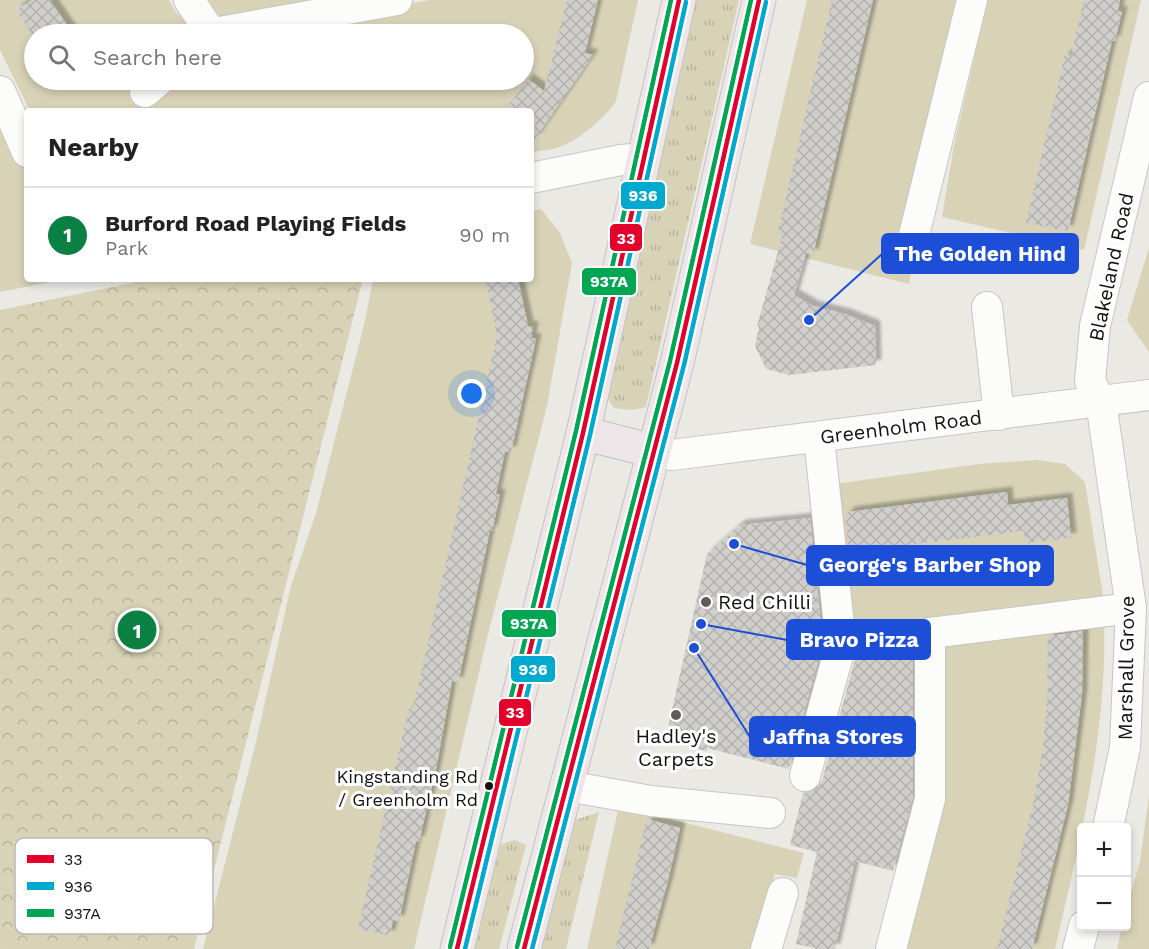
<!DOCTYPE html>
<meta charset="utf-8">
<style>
:root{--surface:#fff;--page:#f2f2f2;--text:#222;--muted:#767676;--line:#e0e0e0;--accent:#0b8043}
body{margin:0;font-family:"Work Sans",sans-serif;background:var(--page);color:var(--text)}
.controls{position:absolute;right:18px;bottom:18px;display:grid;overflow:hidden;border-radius:6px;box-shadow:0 3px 9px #0003}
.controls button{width:54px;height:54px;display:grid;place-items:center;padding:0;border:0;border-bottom:2px solid var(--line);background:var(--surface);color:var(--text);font:30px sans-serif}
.you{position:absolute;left:472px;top:394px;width:21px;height:21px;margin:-15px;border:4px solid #fff;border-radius:50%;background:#1a73e8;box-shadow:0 0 0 9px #1a73e833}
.badge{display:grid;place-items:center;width:39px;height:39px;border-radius:50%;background:var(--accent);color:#fff;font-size:20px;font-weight:700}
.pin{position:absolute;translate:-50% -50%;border:3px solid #fff;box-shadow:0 2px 6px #0006}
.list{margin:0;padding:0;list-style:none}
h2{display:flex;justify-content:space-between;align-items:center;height:78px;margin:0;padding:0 24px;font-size:26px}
h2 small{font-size:20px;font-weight:400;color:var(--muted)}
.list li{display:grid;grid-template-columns:39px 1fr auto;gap:18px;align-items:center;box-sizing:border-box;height:96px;padding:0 24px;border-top:2px solid var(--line)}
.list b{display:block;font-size:22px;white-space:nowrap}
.list p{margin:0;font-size:20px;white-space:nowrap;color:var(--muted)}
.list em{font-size:20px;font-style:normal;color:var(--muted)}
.icon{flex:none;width:33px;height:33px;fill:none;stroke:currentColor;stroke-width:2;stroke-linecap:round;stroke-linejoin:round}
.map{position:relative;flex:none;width:1149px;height:949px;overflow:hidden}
.search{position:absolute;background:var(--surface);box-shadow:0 3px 9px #0003;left:24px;top:24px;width:510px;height:66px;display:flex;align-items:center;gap:15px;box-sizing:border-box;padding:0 21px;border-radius:33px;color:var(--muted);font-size:22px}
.panel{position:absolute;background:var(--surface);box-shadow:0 3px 9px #0003;left:24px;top:108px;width:510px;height:174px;border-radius:6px}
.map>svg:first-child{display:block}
</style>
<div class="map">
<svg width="1149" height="949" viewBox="0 0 1149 949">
<defs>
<pattern id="grass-tufts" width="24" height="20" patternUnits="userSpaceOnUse" patternTransform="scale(1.5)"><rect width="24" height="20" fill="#d8d2b7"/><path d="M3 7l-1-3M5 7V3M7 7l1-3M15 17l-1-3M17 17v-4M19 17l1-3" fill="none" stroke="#b8b39c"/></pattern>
<pattern id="forest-crowns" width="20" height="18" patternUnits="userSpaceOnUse" patternTransform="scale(1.5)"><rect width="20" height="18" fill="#d8d2b7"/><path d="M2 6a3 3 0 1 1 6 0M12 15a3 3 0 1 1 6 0" fill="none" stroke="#b8b39c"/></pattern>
<pattern id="building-cross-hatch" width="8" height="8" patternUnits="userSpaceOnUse" patternTransform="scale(1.5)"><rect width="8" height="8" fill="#d0cfcb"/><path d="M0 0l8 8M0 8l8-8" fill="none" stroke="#b2b1ad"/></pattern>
<filter id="shadow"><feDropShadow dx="5.5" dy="-5.5" stdDeviation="1.5" flood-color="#0004"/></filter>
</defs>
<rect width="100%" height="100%" fill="#eae9e4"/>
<g fill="url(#grass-tufts)">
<polygon points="694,0 739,0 646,407 632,410 614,408 604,393"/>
<polygon points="599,812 566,949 536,949 566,823"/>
<polygon points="515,840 526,845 499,949 473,949 501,844"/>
</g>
<polygon fill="url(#forest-crowns)" points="151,279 363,279 194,949 0,949 0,310"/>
<g fill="#d8d2b7">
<path d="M0,0H169L175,11L198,34H34V80H150L131,97L137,103L174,80H524V34H250L430,0H638L616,101C604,119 580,139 560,147C551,150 540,151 531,152V111H30L0,50Z"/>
<polygon points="208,0 326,0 222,20"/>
<polygon points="807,0 961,0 909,284 750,244"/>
<polygon points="988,0 1141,0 1084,250 942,217 954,145"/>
<polygon points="0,112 27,173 27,279 59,280 0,292"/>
<polygon points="541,209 560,233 572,263 547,406 488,634 414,949 203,949 256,742 291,586 316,513 364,325 373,279 531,279 531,211"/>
<polygon points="1149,248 1149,352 1127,320"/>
<polygon points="1037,460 1065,464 1085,482 1104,602 927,626 886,622 852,631 835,484 979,464"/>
<path d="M1104,618C1108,731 1080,840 1055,949H902L945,802L937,798L946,775L945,725L939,678L945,656L943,637Z"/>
<polygon points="1149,796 1149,949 1117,949 1122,927 1126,926 1127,907 1140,861"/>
<polygon points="619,806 804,853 797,878 775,874 754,949 587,949"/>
</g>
<g fill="url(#building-cross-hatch)" filter="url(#shadow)">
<polygon points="32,0 50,0 73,34 32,34 16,10"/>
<polygon points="567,0 598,0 585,53 593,55 535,139 532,138 537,119 531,115 531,111 505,111 528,79 544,91"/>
<polygon points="832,0 873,0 813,255 806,253 794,295 813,306 845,314 875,326 876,365 789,375 766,369 755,346 759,327 757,326 782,237 777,236"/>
<polygon points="1084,0 1120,0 1118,11 1122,12 1115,41 1112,41 1068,231 1026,223 1065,55 1071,56"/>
<polygon points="486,279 518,279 528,326 533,327 531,338 536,339 511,452 505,451 496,494 500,495 492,531 490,530 458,683 452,681 437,764 419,842 416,841 399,921 393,920 390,936 358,929 409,708 413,709 497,336"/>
<polygon points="1007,492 1008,505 1067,498 1071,538 1025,543 1024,531 849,552 845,515 849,515 848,512"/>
<polygon points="810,518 823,643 789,769 707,748 707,751 665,741 707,554 740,525"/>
<polygon points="1083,631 1082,694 1068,805 1032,949 997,949 1034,800 1043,748 1049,679 1047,679 1048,636"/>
<polygon points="913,655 913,797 893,871 855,861 835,949 818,949 796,944 817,852 790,845 803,793 817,789 822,781 855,659"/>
<polygon points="647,819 680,828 668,881 649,949 615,949"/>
</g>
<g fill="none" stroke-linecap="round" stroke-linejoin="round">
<g stroke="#c6c6c2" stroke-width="32">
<g id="minor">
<polyline points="189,0 211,33"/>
<polyline points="209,34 397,0"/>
<polyline points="0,91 27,152"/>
<polyline points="145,92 159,80"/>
<polyline points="531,178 621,160 645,158"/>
<polyline points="911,247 972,0"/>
<polyline points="987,307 999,415"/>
<polyline points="653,451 672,455 1149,395"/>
<polyline points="805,776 841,644 819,438"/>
<polyline points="567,786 651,801 770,813"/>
<polyline points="1108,828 1125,747 1131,608 1101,402 1090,381 1095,326 1149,97"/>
<polyline points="766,949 783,893"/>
<polyline points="891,949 930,799 930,633 1131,608"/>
<polyline points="1078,949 1084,926"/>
</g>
</g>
<g stroke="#c4c3c1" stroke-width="35">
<g id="major">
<polyline points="583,433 653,451"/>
<polyline points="457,949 583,433 679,0"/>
<polyline points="524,949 677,363 759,0"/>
</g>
</g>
<use href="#minor" stroke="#fcfcfb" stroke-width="30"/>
<use href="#major" stroke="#ede5e7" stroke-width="33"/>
<g stroke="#fff" stroke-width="9">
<g id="bus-1">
<polyline points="457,949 583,433 679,0"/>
<polyline points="524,949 677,363 759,0"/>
</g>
</g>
<g stroke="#fff" stroke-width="9">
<g id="bus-2">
<polyline points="465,949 590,435 686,2"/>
<polyline points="532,949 684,365 766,2"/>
</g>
</g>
<g stroke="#fff" stroke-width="9">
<g id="bus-3">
<polyline points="450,947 576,431 671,0"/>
<polyline points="517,947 670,361 751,0"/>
</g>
</g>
<use href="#bus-1" stroke="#e4002b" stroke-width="4.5"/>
<use href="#bus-2" stroke="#00a9ce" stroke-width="4.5"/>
<use href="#bus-3" stroke="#00a651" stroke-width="4.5"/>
</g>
<g fill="#5e5d5a" stroke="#fff" stroke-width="2">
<circle cx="706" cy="602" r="6"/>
<circle cx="676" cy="715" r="6"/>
</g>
<circle fill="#131210" stroke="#fff" stroke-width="2" cx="489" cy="786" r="5"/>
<g text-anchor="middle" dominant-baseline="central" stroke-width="6" stroke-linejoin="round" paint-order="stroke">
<g font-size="18" fill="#131210" stroke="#fff" text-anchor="end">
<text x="478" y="776">Kingstanding Rd<tspan x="478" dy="23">/ Greenholm Rd</tspan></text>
</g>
<g font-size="20" fill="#131210" stroke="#fff">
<text transform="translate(1111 267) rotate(-78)">Blakeland Road</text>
<text transform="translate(901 427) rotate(-7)">Greenholm Road</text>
<text transform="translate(1126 668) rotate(-89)">Marshall Grove</text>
</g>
<g font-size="20" fill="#131210" stroke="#fff" text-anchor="start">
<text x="718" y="602">Red Chilli</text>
<text x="676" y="736" text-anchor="middle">Hadley's<tspan x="676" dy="23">Carpets</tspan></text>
</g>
</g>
<rect x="15" y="838" width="198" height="96" rx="9" fill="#fff" stroke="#b8b8b7" stroke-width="1.5"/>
<rect x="27" y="855" width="27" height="8" fill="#e4002b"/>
<rect x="27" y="882" width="27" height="8" fill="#00a9ce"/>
<rect x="27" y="909" width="27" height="8" fill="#00a651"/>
<g font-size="16" fill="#131210">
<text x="64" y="865">33</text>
<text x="64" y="892">936</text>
<text x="64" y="919">937A</text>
</g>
<path fill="none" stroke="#1d4ed8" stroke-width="2" d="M809 320L882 254M734 544L807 565M701 624L787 640M694 648L750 737"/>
<g fill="#1d4ed8" stroke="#fff" stroke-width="2">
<circle cx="809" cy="320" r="6"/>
<circle cx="734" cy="544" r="6"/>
<circle cx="701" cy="624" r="6"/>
<circle cx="694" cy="648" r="6"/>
</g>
<g fill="#1d4ed8" stroke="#1d4ed8" stroke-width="2">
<rect x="882" y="234" width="196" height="39" rx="6"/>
<rect x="807" y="546" width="246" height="39" rx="6"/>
<rect x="787" y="620" width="143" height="39" rx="6"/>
<rect x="750" y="717" width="165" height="39" rx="6"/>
</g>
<g font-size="21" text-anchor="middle" font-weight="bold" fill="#fff">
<text x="980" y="261">The Golden Hind</text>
<text x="930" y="572">George's Barber Shop</text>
<text x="859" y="647">Bravo Pizza</text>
<text x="833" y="744">Jaffna Stores</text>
</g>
<g stroke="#fff" stroke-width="2">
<rect x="620" y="181" width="46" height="29" rx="6" fill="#00a9ce"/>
<rect x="609" y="223" width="34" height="29" rx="6" fill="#e4002b"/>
<rect x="581" y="267" width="56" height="29" rx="6" fill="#00a651"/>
<rect x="501" y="609" width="56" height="29" rx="6" fill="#00a651"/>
<rect x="510" y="655" width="46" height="28" rx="6" fill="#00a9ce"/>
<rect x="498" y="698" width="34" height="29" rx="6" fill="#e4002b"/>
</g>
<g font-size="16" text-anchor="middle" font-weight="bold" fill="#fff">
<text x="643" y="201">936</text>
<text x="626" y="244">33</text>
<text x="609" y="287">937A</text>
<text x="529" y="629">937A</text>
<text x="533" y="675">936</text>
<text x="515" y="718">33</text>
</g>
</svg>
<div class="controls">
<button>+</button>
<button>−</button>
</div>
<div class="you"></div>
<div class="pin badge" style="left:137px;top:630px">1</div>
<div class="search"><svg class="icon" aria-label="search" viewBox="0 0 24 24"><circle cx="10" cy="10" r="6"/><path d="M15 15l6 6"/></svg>Search here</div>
<section class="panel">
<h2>Nearby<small></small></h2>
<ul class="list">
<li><span class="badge">1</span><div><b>Burford Road Playing Fields</b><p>Park</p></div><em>90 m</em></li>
</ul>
</section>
</div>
